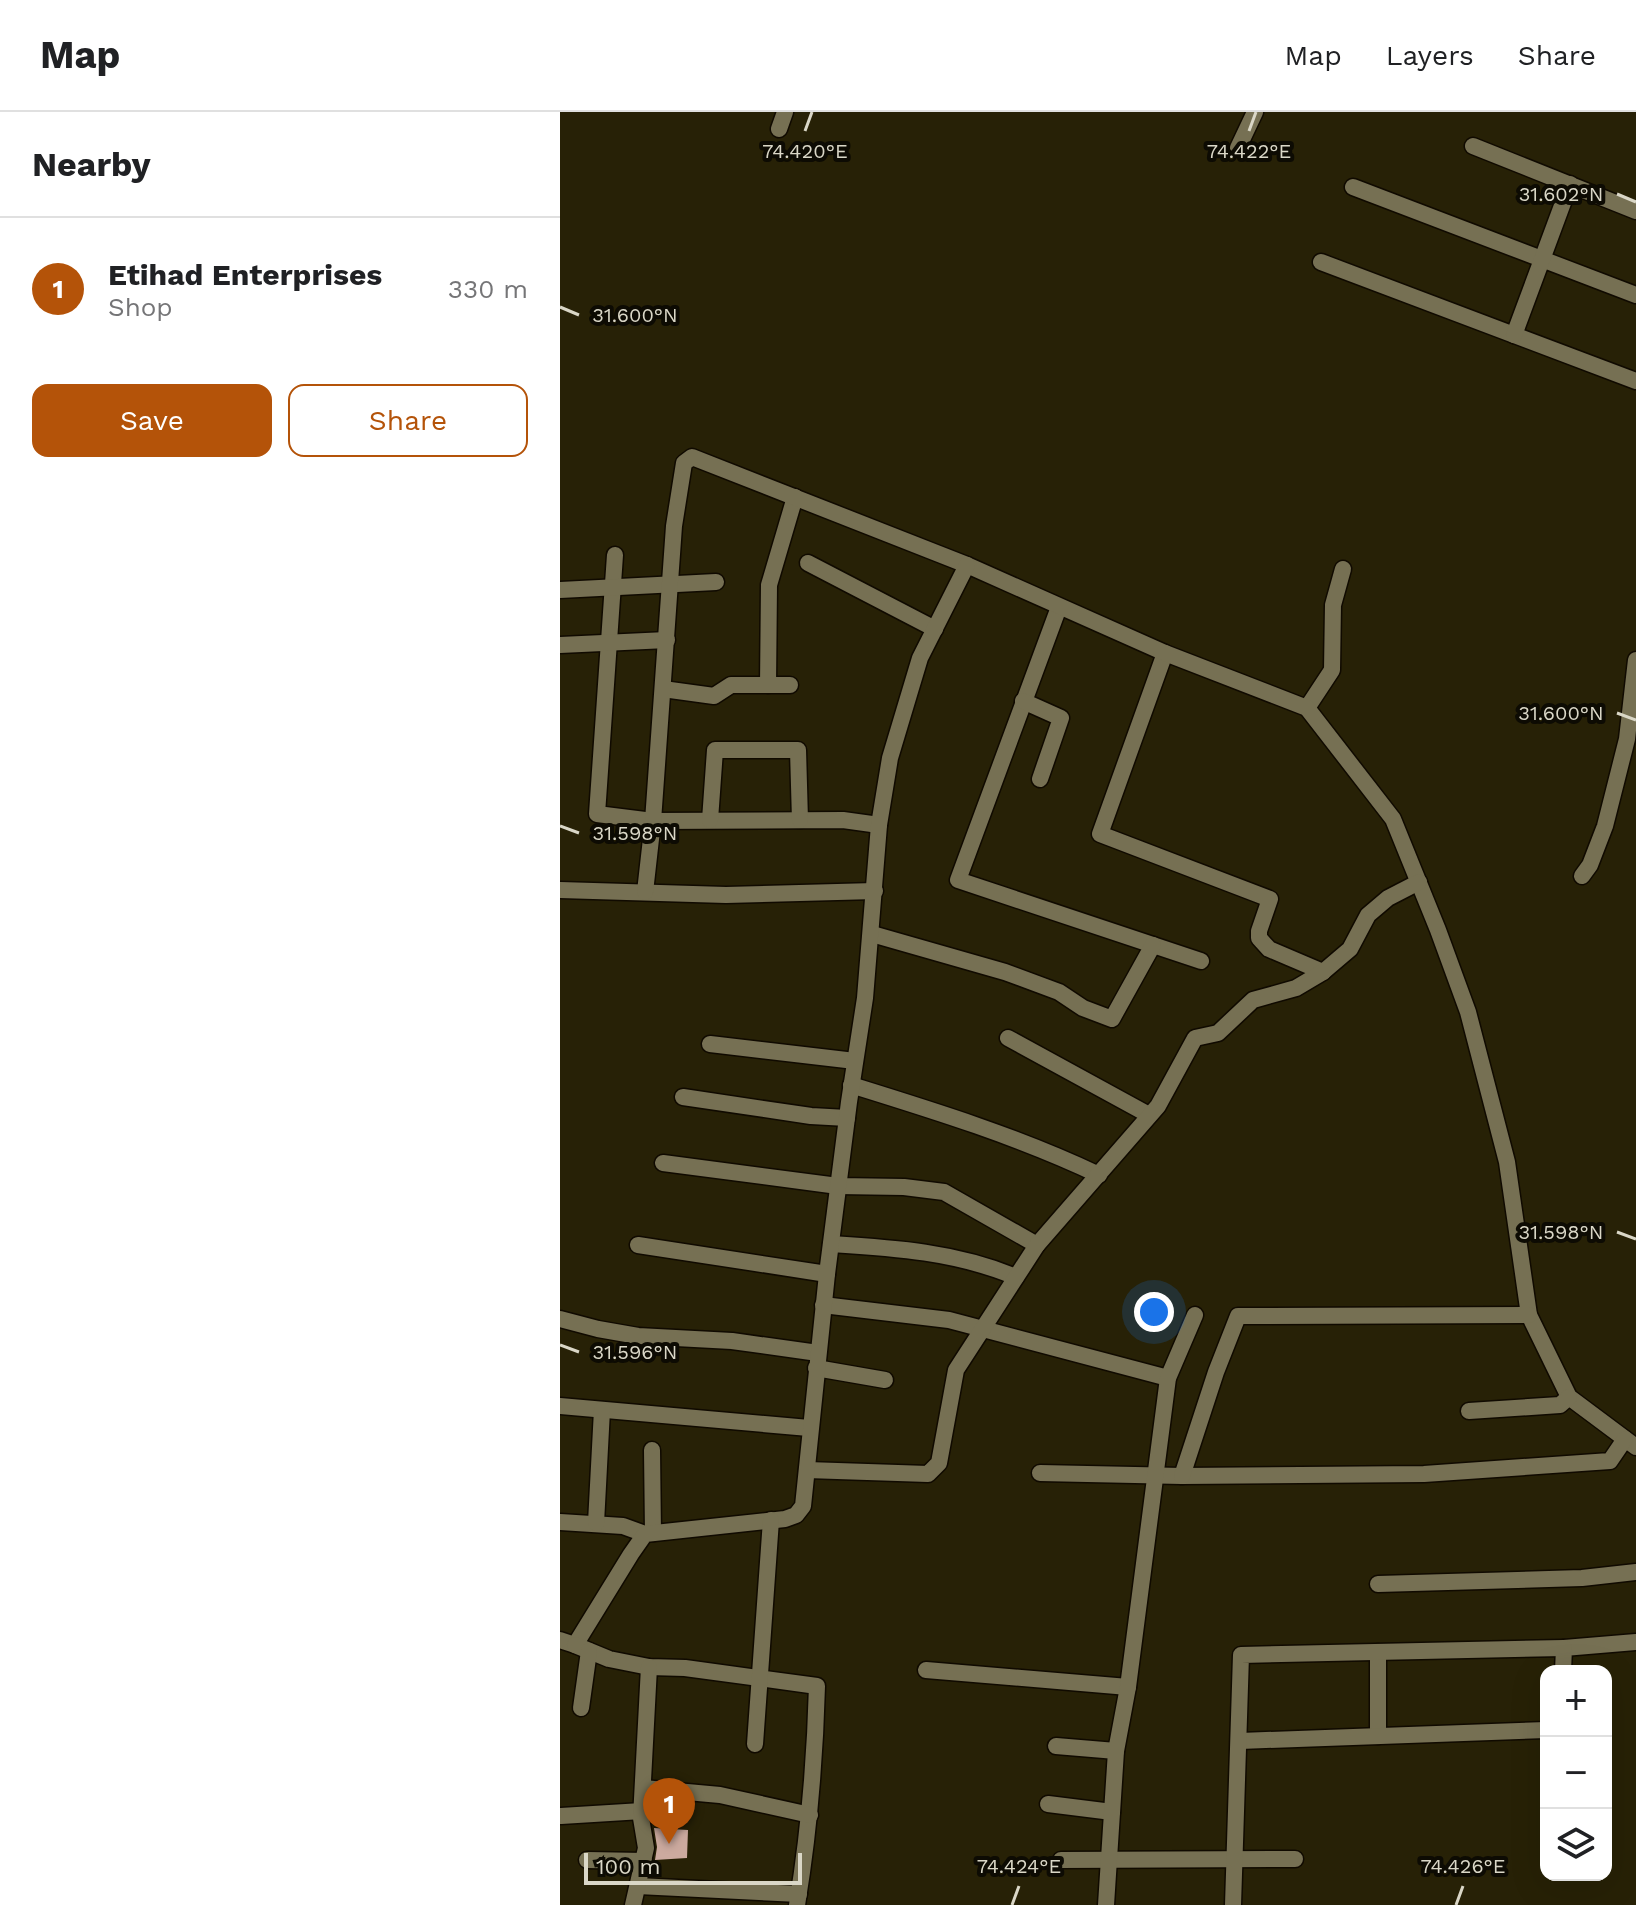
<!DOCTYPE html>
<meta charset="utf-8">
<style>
:root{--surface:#fff;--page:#f2f2f2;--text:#202124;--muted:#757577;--line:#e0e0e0;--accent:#b45309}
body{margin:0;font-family:"Work Sans",sans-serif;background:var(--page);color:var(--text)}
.controls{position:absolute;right:24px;bottom:24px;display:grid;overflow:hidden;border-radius:16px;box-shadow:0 8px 32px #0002}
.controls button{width:72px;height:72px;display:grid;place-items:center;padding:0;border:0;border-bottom:2px solid var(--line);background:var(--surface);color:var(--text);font:40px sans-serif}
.scale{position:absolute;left:24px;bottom:20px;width:218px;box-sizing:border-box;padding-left:8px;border:4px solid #dad7c7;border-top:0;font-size:22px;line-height:28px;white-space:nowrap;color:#dad7c7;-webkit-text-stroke:6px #0d0b03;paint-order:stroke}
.you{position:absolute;left:594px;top:1200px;width:28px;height:28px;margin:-20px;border:6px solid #fff;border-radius:50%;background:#1a73e8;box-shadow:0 0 0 12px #1a73e833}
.badge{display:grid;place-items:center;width:52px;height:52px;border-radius:50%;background:var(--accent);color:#fff;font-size:26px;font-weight:700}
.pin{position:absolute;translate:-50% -66px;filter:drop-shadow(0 2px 4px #0008)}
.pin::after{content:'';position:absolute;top:42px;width:28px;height:24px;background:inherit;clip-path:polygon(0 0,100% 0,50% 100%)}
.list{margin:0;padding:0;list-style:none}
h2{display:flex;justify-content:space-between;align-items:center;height:104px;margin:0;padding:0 32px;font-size:34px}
h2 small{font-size:26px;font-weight:400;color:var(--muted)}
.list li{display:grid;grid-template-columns:52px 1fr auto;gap:24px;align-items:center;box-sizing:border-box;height:144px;padding:0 32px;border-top:2px solid var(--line)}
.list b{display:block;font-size:30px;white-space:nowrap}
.list p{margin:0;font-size:26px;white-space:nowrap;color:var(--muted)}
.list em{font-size:26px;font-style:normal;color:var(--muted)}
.actions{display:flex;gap:16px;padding:24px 32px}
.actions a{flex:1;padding:18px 0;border:2px solid var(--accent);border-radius:16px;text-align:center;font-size:28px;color:var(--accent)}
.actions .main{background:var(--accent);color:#fff}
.icon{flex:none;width:44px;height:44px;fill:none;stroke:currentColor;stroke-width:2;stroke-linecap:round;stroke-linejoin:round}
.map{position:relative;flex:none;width:1076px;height:1793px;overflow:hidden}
header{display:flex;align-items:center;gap:48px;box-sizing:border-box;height:112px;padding:0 40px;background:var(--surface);border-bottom:2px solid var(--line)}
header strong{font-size:38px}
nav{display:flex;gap:44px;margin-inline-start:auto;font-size:28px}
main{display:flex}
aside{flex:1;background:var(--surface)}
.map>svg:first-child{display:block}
</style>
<header>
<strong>Map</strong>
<nav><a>Map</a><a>Layers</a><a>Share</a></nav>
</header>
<main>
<aside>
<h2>Nearby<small></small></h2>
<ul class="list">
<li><span class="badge">1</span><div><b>Etihad Enterprises</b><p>Shop</p></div><em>330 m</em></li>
</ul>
<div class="actions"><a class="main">Save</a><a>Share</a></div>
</aside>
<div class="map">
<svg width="1076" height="1793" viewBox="0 0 1076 1793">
<rect width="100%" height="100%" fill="#272106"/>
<polygon fill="#ccaa9f" points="94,1716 128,1718 127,1746 95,1748 97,1735"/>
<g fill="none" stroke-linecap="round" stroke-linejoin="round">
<g stroke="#100a00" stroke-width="19">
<g id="street">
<polyline points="219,17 225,0"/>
<polyline points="913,34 1076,99"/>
<polyline points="678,36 695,0"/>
<polyline points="793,75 1076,183"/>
<polyline points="761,150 1076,269"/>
<polyline points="954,223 1010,72"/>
<polyline points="55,443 37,702 93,709 283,708 319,713"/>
<polyline points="248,451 375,517"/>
<polyline points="0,478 156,470"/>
<polyline points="499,495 398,768 641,849"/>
<polyline points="0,533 107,528"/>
<polyline points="605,541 540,722 710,787 699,819 699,826 709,837 763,860"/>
<polyline points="208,573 209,473 235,385"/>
<polyline points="103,577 154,584 171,573 230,573"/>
<polyline points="463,589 501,606 480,667"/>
<polyline points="747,596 772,558 773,493 783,457"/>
<polyline points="150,708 155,638 238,638 240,708"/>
<polyline points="1022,764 1030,753 1045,714 1067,627 1076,548"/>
<polyline points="0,778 166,783 315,779"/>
<polyline points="85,780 93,709 114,414 124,351 132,345 407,453 605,541 747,596 833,707 878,818 908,900 947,1050 969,1203 1009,1285 1076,1335"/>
<polyline points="312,822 445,860 499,880 523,896 552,907 593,833"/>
<polyline points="448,926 589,1003"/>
<polyline points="150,932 295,949"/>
<path d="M291,973C375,999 459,1025 539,1063"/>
<polyline points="123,985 251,1004 287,1006"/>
<polyline points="103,1051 278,1074 344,1075 384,1080 477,1133"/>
<path d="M271,1132C335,1136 396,1140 456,1165"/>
<polyline points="78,1133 267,1162"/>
<polyline points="263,1193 389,1208 608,1266"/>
<polyline points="0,1207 38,1217 78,1224 172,1229 258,1241"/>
<polyline points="256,1256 325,1268"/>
<polyline points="0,1294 249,1316"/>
<polyline points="909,1299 1000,1293 1009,1285"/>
<polyline points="92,1338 93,1421"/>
<polyline points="247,1358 368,1362 379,1351 396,1258 477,1133 598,994 635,926 658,921 693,888 736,876 763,860 790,837 808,803 828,786 859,770"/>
<polyline points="480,1361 622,1364 864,1362 1050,1349 1065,1327"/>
<polyline points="622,1364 656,1260 678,1204 969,1203"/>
<polyline points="0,1410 63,1414 85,1422"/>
<polyline points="36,1411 42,1298"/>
<polyline points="818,1472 1022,1466 1076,1460"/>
<polyline points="0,1528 15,1533 71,1442 85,1422 225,1407 236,1403 243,1394 267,1162 289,990 305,886 319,713 330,646 360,546 407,453"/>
<path d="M15,1533L49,1547L89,1555L125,1556L257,1574C255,1648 249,1720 237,1793"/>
<polyline points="818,1540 818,1624"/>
<polyline points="366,1558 568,1575"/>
<polyline points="1003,1559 1004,1536 1076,1530"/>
<polyline points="21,1596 29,1539"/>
<polyline points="680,1629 986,1618"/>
<polyline points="195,1632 211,1408"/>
<polyline points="496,1634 556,1639"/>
<polyline points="83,1676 160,1683 250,1703"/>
<polyline points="488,1692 552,1700"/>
<polyline points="1,1704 82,1699"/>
<polyline points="27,1748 84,1749"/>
<polyline points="501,1748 735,1747"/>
<polyline points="78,1774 239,1782"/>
<polyline points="73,1793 86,1736 81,1706 89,1555"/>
<polyline points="546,1793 556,1639 568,1575 608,1266 635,1203"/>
<polyline points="673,1793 681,1543 1004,1536"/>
</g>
</g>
<use href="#street" stroke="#767053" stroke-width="16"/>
</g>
<path fill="none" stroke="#dad7c7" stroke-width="3" d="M245,19L252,0M689,19L696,0M1057,82L1076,90M0,195L19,203M1057,601L1076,608M0,714L19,721M1057,1120L1076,1127M0,1233L19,1240M452,1793L459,1774M896,1793L903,1774"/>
<g font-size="20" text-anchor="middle" fill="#dad7c7" stroke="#0d0b03" stroke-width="8" stroke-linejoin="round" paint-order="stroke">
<text x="245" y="46">74.420°E</text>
<text x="689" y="46">74.422°E</text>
<text x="1001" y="89">31.602°N</text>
<text x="75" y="210">31.600°N</text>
<text x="1001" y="608">31.600°N</text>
<text x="75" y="728">31.598°N</text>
<text x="1001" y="1127">31.598°N</text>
<text x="75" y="1247">31.596°N</text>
<text x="459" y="1761">74.424°E</text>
<text x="903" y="1761">74.426°E</text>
</g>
</svg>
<div class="controls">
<button>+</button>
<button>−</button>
<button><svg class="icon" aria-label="layers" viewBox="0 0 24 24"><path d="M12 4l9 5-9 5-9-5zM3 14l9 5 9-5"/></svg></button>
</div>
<div class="scale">100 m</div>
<div class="you"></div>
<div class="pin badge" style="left:109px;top:1732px">1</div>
</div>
</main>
